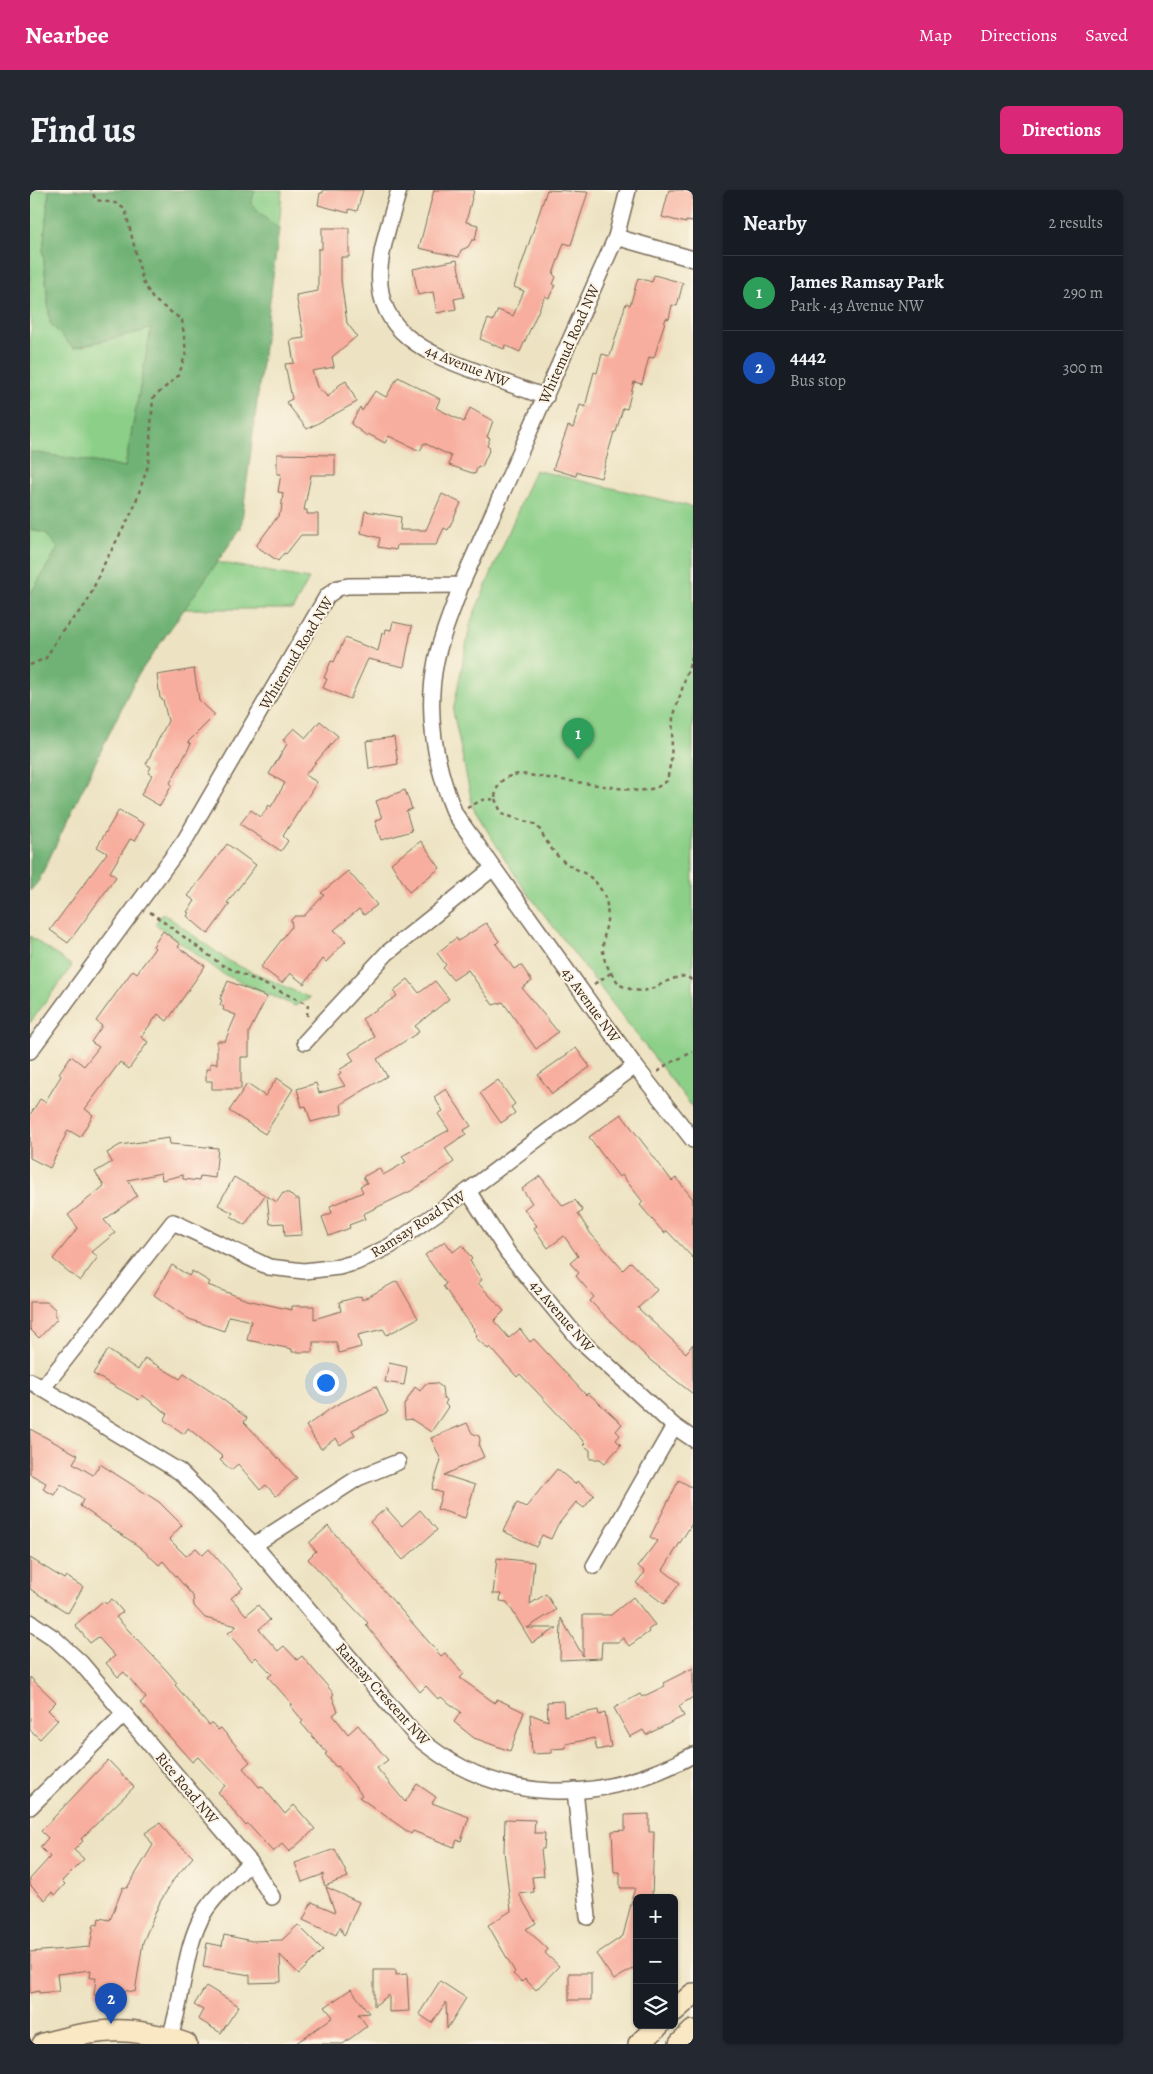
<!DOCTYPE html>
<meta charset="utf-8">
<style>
:root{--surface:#171b24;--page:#242831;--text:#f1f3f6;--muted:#9ea1a6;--line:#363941;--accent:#db2777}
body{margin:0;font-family:Alegreya,serif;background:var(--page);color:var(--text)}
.controls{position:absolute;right:15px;bottom:15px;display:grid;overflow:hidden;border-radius:8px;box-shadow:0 1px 4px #0004}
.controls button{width:45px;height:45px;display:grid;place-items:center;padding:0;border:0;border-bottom:1px solid var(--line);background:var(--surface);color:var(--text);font:25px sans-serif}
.you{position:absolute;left:295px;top:1192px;width:18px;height:18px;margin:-12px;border:4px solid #fff;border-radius:50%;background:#1a73e8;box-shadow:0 0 0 8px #1a73e833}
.badge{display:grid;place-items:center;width:32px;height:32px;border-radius:50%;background:var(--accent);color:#fff;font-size:16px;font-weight:700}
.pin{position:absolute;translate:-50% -41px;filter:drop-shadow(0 1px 2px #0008)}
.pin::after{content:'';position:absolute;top:26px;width:18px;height:15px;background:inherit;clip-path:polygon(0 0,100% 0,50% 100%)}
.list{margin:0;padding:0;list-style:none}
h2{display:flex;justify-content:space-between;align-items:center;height:65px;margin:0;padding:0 20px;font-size:21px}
h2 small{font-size:16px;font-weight:400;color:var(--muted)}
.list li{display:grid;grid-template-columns:32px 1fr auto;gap:15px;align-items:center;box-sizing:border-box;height:75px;padding:0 20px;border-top:1px solid var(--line)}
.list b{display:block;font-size:19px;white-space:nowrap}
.list p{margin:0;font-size:16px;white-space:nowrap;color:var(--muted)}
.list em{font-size:16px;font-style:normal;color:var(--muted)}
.icon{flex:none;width:28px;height:28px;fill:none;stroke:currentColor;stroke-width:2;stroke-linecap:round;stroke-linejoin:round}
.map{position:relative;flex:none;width:663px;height:1854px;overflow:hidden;border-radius:8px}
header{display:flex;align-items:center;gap:30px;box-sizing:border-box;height:70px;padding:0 25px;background:var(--accent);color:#fff}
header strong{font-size:24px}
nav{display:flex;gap:28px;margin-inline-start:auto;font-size:18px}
.intro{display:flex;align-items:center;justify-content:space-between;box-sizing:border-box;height:120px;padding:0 30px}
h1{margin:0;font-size:35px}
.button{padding:12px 22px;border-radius:8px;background:var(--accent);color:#fff;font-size:18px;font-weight:700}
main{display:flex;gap:30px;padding:0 30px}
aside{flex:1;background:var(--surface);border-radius:8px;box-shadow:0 1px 4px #0004}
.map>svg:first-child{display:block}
</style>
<header>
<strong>Nearbee</strong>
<nav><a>Map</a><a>Directions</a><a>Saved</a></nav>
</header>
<div class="intro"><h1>Find us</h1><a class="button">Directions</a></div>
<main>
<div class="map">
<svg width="663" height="1854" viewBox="0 0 663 1854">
<rect width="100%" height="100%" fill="#fcf5e5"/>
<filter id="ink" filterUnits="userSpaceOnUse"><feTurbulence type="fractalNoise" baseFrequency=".02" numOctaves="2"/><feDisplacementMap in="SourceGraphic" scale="10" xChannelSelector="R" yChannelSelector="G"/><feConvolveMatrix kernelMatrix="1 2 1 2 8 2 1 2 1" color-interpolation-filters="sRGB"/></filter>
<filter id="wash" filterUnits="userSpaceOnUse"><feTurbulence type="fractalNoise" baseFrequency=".0096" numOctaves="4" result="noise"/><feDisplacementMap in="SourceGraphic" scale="20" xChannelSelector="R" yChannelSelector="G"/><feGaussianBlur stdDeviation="1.12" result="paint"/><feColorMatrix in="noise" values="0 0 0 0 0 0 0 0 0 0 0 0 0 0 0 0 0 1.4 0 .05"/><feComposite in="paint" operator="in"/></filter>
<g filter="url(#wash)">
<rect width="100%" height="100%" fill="#ede3c3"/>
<g fill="#8bcf88" stroke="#637c53">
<polygon points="0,0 19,0 13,62 20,133 43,158 121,139 95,277 0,262 0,145 2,137 0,122"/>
<polygon points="224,0 252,0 249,39 220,14"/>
<polygon points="505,280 663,317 663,918 492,696 443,618 423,521 441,431"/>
<polygon points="0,340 16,343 28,358 0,405"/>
<polygon points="187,372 279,389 263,419 154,419"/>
<polygon points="133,723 200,772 280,808 265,816 193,784 125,734"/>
<polygon points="0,746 42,776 0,833"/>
</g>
<polygon fill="#70b274" stroke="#566e49" points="19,0 225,0 221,14 249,39 211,338 106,488 8,692 0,701 0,405 28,358 16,343 0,340 0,262 95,277 121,139 43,158 20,133 13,62"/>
<g id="blocks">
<g fill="#f8ae9e">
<polygon points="293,0 333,0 327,21 319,19 319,23 288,15 290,3 293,3"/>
<polygon points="404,0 444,0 436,32 448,35 445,50 442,50 438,57 431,60 429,67 389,58"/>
<polygon points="517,0 558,2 541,55 534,53 523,84 526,87 523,94 525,95 519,108 515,106 490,162 475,155 474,159 450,149 458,129 463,131 468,120 483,126 494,101 484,97"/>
<polygon points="639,0 663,0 663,32 656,31 656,33 632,27"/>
<polygon points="292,38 319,38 319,67 311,67 311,90 317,133 327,146 302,167 304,177 282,181 287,197 298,207 309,195 316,191 327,212 277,239 256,212 262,209 255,174 264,173 260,150 274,148 266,105 288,101 288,59 292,59"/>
<polygon points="427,70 434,107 424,109 426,119 407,123 403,102 388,105 383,79"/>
<polygon points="624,85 653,93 647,116 642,115 639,129 636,128 624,168 619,167 612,194 604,192 597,219 593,218 586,242 584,242 571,288 547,282 546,286 523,279 538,236 543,238 550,215 555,217 564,182 567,183 572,164 580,166 596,113 600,115 608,88 622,92"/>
<polygon points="368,187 410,209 406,218 434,232 440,218 463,231 457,247 460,248 457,256 460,258 452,277 448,276 445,284 419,275 421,266 394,253 390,261 359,246 355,253 338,244 337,246 321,234 330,217 332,221 345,201 356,207"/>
<polygon points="247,264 305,265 305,285 281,285 274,320 277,320 277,324 288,324 288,345 271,345 256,364 254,363 248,371 226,356 251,322 253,303 248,302 251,284 247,284"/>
<polygon points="412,304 431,313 418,340 414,338 406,355 367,355 366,360 348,357 350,348 331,343 335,321 371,327 370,340 396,340"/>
<polygon points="363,432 382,436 374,477 338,469 320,509 293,498 297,489 294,488 301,471 304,472 315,448 348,461 352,443 355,444 356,439 361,440"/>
<polygon points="164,479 169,510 185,525 158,552 161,554 140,593 142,595 130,616 111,605 122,585 118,583 121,577 116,574 138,531 133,510 130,508 127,485"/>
<polygon points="290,531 308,546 275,585 287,592 253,646 258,651 251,661 210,634 221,620 231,627 239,615 241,617 255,593 239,584 257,554 253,550 264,538 276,548"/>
<polygon points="364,547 368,574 339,579 336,551"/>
<polygon points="375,600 382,619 376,621 382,641 351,650 345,631 352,628 346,611"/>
<polygon points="89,620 114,634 105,651 100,649 80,682 86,687 38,753 20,740 77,663 67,657"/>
<polygon points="391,651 410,678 379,702 361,673"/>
<polygon points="197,654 226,675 197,713 200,714 178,744 157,726 159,723 157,722 165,711 158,706"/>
<polygon points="318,681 347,715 334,725 329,719 304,740 316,751 296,772 293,769 274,794 260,783 252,793 231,777 262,736 261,730 265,726 274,726 294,705 291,703"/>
<polygon points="456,733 469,751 466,754 484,779 491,775 502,791 492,798 528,842 506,859 473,812 463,815 438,780 423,790 413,778 416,775 407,763 426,748 428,751"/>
<polygon points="133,741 150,754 148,757 175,776 137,831 128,824 111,847 118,852 99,879 90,872 55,919 63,925 50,947 38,940 20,978 0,968 0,925 10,909 15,912 31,886 29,883 41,866 54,876 69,857 61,852 72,836 66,831 103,780 107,783 125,758 123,756"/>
<polygon points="378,789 389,803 405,791 419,809 385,836 389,842 347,869 357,886 311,914 312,924 281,932 276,916 272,917 267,899 286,893 289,903 315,896 308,885 311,883 309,880 324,871 319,863 345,847 332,829 367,806 363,801"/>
<polygon points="198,791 237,807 219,842 219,867 211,867 211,899 182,899 182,891 176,891 176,879 180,879 180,873 187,874 187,851 195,851 206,825 193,820 194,817 190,815 192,810 190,809"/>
<polygon points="546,858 560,877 522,904 508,885"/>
<polygon points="247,888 263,899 235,944 199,921 217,894 235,906"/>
<polygon points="468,890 485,914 481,917 485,923 471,933 450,903"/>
<polygon points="416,899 441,936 434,940 436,944 415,958 424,972 381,1001 333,1024 335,1029 319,1035 320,1038 299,1046 292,1027 302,1023 300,1016 333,1002 330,996 337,993 333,987 349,978 353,985 376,972 372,966 419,940 408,924 413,921 404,907"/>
<polygon points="591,924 642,991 646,988 663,1009 663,1068 637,1041 634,1043 610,1015 613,1012 592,985 589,987 559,947"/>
<polygon points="139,948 140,954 188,958 185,988 170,986 169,991 153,989 153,985 132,990 131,983 98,990 107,1006 74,1030 85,1043 62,1062 68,1067 50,1091 23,1069 48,1038 38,1025 74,996 65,982 82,972 77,963 90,955"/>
<polygon points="510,986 533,1016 545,1010 553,1021 548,1024 561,1044 593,1080 601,1072 627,1100 608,1118 656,1163 663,1154 663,1204 620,1170 560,1111 564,1107 546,1086 549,1083 540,1073 548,1066 534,1046 518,1058 504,1038 507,1036 494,1019 502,1013 492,999"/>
<polygon points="204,987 235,1005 215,1035 201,1026 203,1023 188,1015"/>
<polygon points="253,1003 259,1003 265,1009 269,1009 272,1045 255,1046 254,1033 240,1034 237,1006 247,1012"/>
<polygon points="415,1051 423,1062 432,1055 442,1069 440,1071 452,1090 448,1093 474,1121 464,1131 479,1148 490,1139 500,1152 504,1149 556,1205 558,1203 592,1234 586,1241 590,1245 586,1250 591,1255 575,1273 570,1269 560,1269 560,1260 553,1255 555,1253 490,1184 487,1187 460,1157 458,1159 445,1147 447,1145 443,1140 444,1139 413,1096 416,1094 395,1065"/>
<polygon points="142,1075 159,1086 162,1081 180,1092 178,1095 217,1110 262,1120 262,1116 284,1116 284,1129 311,1121 309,1112 331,1106 332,1110 367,1091 388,1128 357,1145 353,1139 328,1145 331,1157 309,1163 306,1152 283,1152 283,1162 262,1162 262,1159 217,1150 221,1131 199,1126 194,1141 159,1129 124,1105"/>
<polygon points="0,1112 17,1112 25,1119 25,1126 28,1128 9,1148 0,1139"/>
<polygon points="78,1160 108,1180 115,1168 150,1189 154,1184 188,1206 217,1228 214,1232 267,1288 246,1306 236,1295 230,1300 208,1274 201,1280 190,1270 193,1267 158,1238 154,1244 134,1230 138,1224 112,1205 109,1210 63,1184"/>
<polygon points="359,1173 377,1177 374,1195 355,1192"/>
<polygon points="406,1193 412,1197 413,1207 417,1210 415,1214 418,1217 401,1242 381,1229 375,1230 374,1215 385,1197 390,1201 395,1194"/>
<polygon points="346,1196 358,1222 322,1240 325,1245 310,1255 306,1248 291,1259 276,1236 306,1215"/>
<polygon points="437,1233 442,1243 449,1246 450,1250 449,1256 454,1267 414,1285 445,1295 435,1328 407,1319 412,1303 402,1299 411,1270 401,1248"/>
<polygon points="0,1239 48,1265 43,1273 63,1285 70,1274 129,1312 152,1335 139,1349 156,1366 166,1358 173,1365 179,1359 213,1398 201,1408 216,1425 228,1415 240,1430 229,1439 231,1442 248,1461 254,1456 267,1470 272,1466 304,1504 302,1506 308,1521 303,1525 318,1544 328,1535 358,1570 347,1578 375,1612 387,1594 406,1607 402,1613 439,1627 431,1651 427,1650 424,1657 383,1641 381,1644 329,1607 332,1605 308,1576 306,1577 295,1564 297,1563 271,1533 273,1531 260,1515 262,1514 238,1487 242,1484 226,1467 222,1471 198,1443 207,1436 175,1428 164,1416 163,1406 133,1371 129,1375 111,1358 50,1316 53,1310 51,1307 31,1294 24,1305 13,1299 16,1293 0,1284"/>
<polygon points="527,1279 545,1294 547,1291 564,1305 554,1318 546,1312 527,1336 521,1349 512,1345 506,1357 473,1341 487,1313 496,1317"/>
<polygon points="649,1290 663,1298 663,1332 633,1380 650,1393 634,1414 606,1393 615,1382 608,1376 627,1351 620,1347"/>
<polygon points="356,1318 372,1336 390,1320 407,1340 373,1370 340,1332"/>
<polygon points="298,1336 411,1466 415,1463 434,1484 430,1488 465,1513 467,1509 494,1522 480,1561 444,1548 424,1532 431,1522 411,1507 408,1509 396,1496 390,1502 336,1435 338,1433 278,1369 286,1361 279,1353"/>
<polygon points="0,1368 34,1389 36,1386 53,1397 38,1423 0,1399"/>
<polygon points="467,1368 504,1372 500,1414 516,1404 526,1420 497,1438 527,1438 502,1453 477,1412 470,1411 471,1404 463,1404"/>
<polygon points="603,1407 625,1435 618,1440 619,1442 599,1456 593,1448 588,1452 572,1452 571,1468 530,1470 531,1428 553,1466 553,1425 581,1425"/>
<polygon points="82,1409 93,1422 86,1427 138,1482 147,1493 145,1495 179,1535 182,1533 188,1540 191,1538 220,1572 213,1578 229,1597 232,1596 255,1624 264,1615 285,1639 259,1662 252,1654 243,1662 218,1634 216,1636 188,1602 195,1596 168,1567 162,1572 110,1513 116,1508 94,1482 88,1487 76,1473 85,1466 68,1447 60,1453 45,1435 73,1411 76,1414"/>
<polygon points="663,1478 663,1507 649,1516 654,1526 616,1545 613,1540 600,1547 584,1518 610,1504 612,1507 635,1496 633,1493"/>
<polygon points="0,1487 26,1512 18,1520 28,1530 10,1549 0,1540"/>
<polygon points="533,1511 534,1527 568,1520 569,1525 575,1523 581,1557 567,1560 564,1548 536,1554 536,1558 522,1559 522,1563 502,1564 500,1524 518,1531 517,1512"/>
<polygon points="78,1570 104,1597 51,1649 53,1651 44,1660 54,1669 32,1691 35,1694 25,1705 22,1702 15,1710 0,1695 0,1689 20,1667 10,1657 18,1648 11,1641"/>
<polygon points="619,1624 619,1642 624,1642 622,1708 602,1708 605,1698 590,1698 590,1682 584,1682 582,1641 595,1640 595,1625"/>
<polygon points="475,1629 505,1630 504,1643 515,1643 514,1659 511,1659 514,1686 502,1687 504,1702 489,1704 506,1733 496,1739 518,1759 515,1763 529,1776 506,1800 495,1789 492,1792 483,1784 485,1782 458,1735 481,1721 474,1661"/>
<polygon points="130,1633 140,1646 163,1667 144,1689 130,1712 113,1752 105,1802 92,1800 91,1809 64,1805 66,1788 60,1788 61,1780 27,1784 29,1801 9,1803 9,1801 0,1803 0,1762 60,1757 64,1734 68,1735 69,1728 80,1730 93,1697 97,1698 123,1655 115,1643"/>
<polygon points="305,1659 318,1687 295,1696 292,1688 294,1684 272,1692 265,1673"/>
<polygon points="296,1697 329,1712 314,1746 310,1737 306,1745 273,1730 282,1712 305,1722"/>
<polygon points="602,1710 607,1710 607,1776 584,1790 566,1764 593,1746"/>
<polygon points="268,1735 293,1760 269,1784 250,1765 251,1792 220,1793 220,1785 173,1777 177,1753 192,1756 194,1745 222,1751 252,1750"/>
<polygon points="344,1780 366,1780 366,1785 377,1784 379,1821 359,1822 359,1805 344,1816"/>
<rect x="539" y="1783" width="22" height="27"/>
<polygon points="410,1791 436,1808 417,1839 416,1812 402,1833 389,1824"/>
<polygon points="176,1796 209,1816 191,1843 168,1829 173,1820 164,1815"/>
<polygon points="321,1799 339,1823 328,1824 337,1836 313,1854 265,1854 303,1827 295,1817"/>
</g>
</g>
</g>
<g filter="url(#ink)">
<use href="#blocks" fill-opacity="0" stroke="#796b58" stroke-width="1"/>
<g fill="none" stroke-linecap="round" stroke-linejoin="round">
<g stroke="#796b58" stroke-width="18">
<g id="street">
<path d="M369,0C362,25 352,52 350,78C344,142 398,164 448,182C470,191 493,199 516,207"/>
<polyline points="586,47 663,69"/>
<path d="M431,395C423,420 411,445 406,471C395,524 405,575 425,624L605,876L663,950"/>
<polyline points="275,852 357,763 462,679"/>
<polyline points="0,861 155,650 297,406 308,398 318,396 431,395 586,47 598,0"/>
<polyline points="438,1001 478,1063 549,1149 644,1236 663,1249"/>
<path d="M0,1191L150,1282L224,1355L386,1546C468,1617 571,1615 663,1565"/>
<polyline points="12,1199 143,1032 239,1077 274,1081 309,1077 327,1072 360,1056 438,1001 605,876"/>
<polyline points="224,1355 328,1288 368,1272"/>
<polyline points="564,1376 644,1236"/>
<polyline points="0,1432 24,1448 51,1473 220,1672 242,1707"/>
<polyline points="545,1600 558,1727"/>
<polyline points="0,1617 94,1524"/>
<path d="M137,1854C155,1811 151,1761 175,1721C187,1702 206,1688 220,1672"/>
</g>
</g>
<g stroke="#796b58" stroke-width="24">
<g id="secondary">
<polyline points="644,1821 663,1804"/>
<path d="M13,1854C69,1838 101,1835 156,1854"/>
<polyline points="609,1854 629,1835"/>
<polyline points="650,1854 663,1841"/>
</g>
</g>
<g stroke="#796b58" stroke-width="2.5" stroke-dasharray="4 4" stroke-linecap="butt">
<polyline points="0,475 16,468 31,442 57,413 72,378 103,320 118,276 123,208 149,185 156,162 152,130 123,109 113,92 95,19 85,13 66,10 61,0"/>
<path d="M465,609L472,624L507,635C514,647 521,661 532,670C549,684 560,680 573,703C585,727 569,745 574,768C577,778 584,787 590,795C624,811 626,789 656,786L663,791"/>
<path d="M437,618L452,610L465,609C466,592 475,585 491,584L609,601L626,598L637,591L641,570L643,528L663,464"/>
<polyline points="120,722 192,775 278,814 277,827"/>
<polyline points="564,794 581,783"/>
<polyline points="628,882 636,875 663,862"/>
</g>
<use href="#street" stroke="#fff" stroke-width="15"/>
<use href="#secondary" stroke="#fae7c3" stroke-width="21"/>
</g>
</g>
<g text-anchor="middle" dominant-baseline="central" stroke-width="4" stroke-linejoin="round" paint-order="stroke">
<g font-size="15" fill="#3b2a1e" stroke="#fcf5e5">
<text transform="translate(539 154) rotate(-66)">Whitemud Road NW</text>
<text transform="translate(437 176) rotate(22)">44 Avenue NW</text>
<text transform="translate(266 463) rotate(-59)">Whitemud Road NW</text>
<text transform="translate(561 815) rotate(54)">43 Avenue NW</text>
<text transform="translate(388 1034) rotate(-33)">Ramsay Road NW</text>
<text transform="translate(532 1126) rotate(49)">42 Avenue NW</text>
<text transform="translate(353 1504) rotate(48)">Ramsay Crescent NW</text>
<text transform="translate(157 1598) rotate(50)">Rice Road NW</text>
</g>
</g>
</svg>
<div class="controls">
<button>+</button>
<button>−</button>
<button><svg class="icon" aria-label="layers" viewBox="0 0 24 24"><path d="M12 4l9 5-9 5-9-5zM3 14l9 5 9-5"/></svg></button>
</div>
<div class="you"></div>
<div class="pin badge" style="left:548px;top:569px;background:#2e9e5b">1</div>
<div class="pin badge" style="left:81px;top:1834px;background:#1a4fb4">2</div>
</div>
<aside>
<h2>Nearby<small>2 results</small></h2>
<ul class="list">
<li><span class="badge" style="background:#2e9e5b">1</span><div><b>James Ramsay Park</b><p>Park · 43 Avenue NW</p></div><em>290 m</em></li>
<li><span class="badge" style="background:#1a4fb4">2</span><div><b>4442</b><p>Bus stop</p></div><em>300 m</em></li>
</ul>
</aside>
</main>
